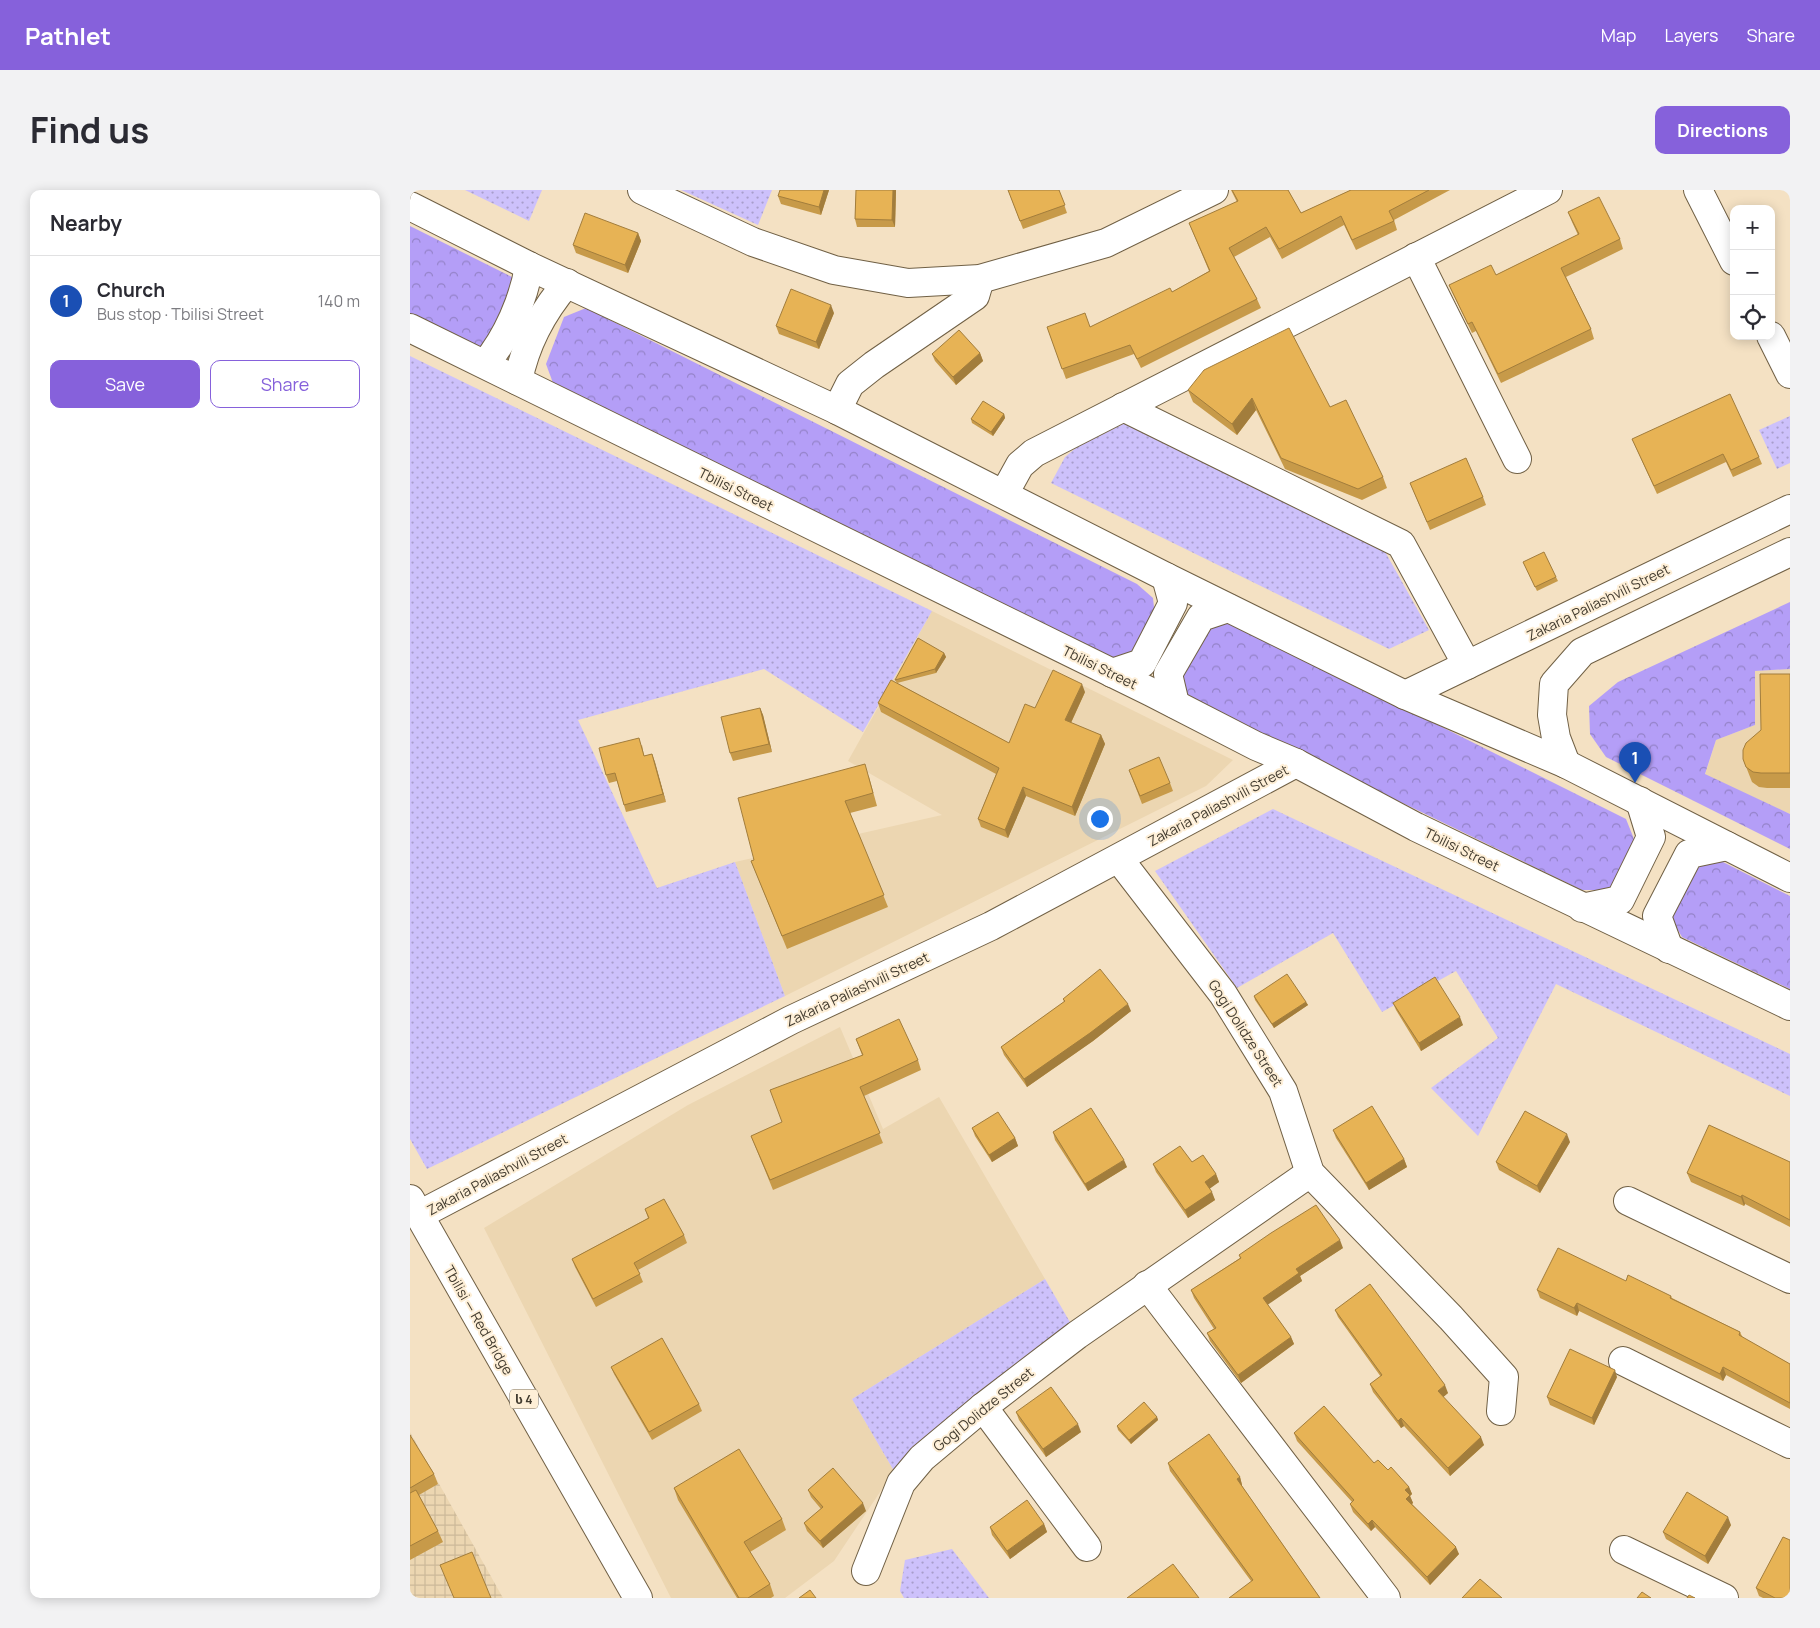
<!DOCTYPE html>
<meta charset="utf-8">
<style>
:root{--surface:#fff;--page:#f2f2f3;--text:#2b2b33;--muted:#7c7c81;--line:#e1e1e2;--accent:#8661db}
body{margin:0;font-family:Manrope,"Noto Sans Georgian",sans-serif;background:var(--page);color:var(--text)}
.controls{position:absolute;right:15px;top:15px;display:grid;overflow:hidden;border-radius:10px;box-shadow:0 2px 12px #0003}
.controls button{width:45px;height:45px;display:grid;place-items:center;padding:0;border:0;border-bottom:1px solid var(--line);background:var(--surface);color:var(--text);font:25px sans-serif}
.you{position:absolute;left:689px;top:628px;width:18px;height:18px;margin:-12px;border:4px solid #fff;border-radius:50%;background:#1a73e8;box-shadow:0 0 0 8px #1a73e833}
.badge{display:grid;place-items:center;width:32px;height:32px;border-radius:50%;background:var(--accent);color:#fff;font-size:16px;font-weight:700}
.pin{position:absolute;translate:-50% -41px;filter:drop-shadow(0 1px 2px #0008)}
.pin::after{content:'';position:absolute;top:26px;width:18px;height:15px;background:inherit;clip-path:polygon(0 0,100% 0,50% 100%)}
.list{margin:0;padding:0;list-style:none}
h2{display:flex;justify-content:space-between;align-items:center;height:65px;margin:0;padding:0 20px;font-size:21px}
h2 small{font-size:16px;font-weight:400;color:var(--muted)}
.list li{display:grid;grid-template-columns:32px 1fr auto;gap:15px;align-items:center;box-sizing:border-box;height:90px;padding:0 20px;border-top:1px solid var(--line)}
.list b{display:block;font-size:19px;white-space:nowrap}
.list p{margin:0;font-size:16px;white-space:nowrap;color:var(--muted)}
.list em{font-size:16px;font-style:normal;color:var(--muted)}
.actions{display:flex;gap:10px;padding:15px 20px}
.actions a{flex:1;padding:11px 0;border:1px solid var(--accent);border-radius:10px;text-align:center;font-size:18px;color:var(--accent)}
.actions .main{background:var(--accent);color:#fff}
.icon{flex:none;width:28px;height:28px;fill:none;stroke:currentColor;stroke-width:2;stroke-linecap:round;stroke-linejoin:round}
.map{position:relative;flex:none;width:1380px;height:1408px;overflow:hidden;border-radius:10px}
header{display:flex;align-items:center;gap:30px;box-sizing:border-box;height:70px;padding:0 25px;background:var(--accent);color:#fff}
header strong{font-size:24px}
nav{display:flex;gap:28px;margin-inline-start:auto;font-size:18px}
.intro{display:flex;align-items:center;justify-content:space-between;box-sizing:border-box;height:120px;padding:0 30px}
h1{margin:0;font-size:35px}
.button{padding:12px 22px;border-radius:10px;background:var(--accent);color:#fff;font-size:18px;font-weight:700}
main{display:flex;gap:30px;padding:0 30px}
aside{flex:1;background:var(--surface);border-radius:10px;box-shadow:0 2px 12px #0003}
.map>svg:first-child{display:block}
</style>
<header>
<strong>Pathlet</strong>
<nav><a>Map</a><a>Layers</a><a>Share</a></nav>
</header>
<div class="intro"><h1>Find us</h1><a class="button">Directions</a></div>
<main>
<aside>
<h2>Nearby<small></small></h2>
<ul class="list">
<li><span class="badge" style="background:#1a4fb4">1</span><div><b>Church</b><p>Bus stop · Tbilisi Street</p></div><em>140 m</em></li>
</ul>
<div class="actions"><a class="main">Save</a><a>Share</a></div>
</aside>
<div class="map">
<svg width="1380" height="1408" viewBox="0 0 1380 1408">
<defs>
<pattern id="industrial-grid" width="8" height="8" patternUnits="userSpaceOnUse" patternTransform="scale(1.25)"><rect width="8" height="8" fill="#ecd6b1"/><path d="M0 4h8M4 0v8" fill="none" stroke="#ccb999"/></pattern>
<pattern id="grass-dots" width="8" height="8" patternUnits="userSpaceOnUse" patternTransform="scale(1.25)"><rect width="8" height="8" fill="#cdc1fb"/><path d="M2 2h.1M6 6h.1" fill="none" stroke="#a89ecc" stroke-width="1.8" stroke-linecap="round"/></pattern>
<pattern id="forest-crowns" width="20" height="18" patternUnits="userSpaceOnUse" patternTransform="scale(1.25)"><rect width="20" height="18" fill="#b49ef7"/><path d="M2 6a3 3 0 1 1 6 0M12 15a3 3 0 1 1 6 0" fill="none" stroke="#9482c8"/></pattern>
</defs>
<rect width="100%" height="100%" fill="#f4e1c3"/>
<g fill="#ecd6b1">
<polygon points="522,421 823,570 796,596 375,806 325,672 532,625 438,571"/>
<polygon points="1380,479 1380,624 1295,585 1306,550 1345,535 1345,481"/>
<polygon points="430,837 473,939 529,907 635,1089 442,1209 484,1281 424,1371 375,1408 261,1408 74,1038 278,915"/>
</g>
<polygon fill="url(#industrial-grid)" points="0,1242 93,1408 0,1408"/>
<g fill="url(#grass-dots)">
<polygon points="55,0 132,0 119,31"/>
<polygon points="271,0 362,0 348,35"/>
<polygon points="0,166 522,421 453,542 354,479 168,530 247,698 325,672 375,806 17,979 0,949"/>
<polygon points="1380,226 1380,273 1367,279 1349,240"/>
<polygon points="723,229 969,351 1019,440 979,459 641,293 655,267 667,257"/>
<polygon points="863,619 1380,864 1380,906 1146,794 1068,946 1021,898 1088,848 1046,781 972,822 923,743 827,798 745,681"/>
<polygon points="635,1089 664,1139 484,1281 442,1209"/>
<polygon points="542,1359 579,1408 494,1408 490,1401 495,1370"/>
</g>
<g fill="url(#forest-crowns)">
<polygon points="0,36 114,93 72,166 0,129"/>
<polygon points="176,118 727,394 743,408 745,427 719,465 704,470 143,193 136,174 154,127"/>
<polygon points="1380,412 1380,479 1345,481 1345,535 1306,550 1295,584 1380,624 1380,659 1196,567 1180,544 1179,516 1208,492"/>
<polygon points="822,432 1216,629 1224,649 1216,681 1200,700 1172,700 780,510 771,487 800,434"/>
<polygon points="1311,671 1380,706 1380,799 1272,747 1262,730 1265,705 1274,686 1291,676"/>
</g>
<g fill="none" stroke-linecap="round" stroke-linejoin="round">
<g stroke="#706045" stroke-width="30">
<g id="minor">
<polyline points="232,0 343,52 424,80 498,93 570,89 696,53 804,0"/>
<polyline points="1288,0 1324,71"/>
<polyline points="1006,67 1107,269"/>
<polyline points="1361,146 1380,184"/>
<polyline points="713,217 991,354 1057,475"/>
<polyline points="427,220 440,194 464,175 565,106 570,89"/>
<polyline points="594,304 610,275 624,263 1138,0"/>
<polyline points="709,669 813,804 873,901 900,983 1041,1128 1094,1187 1091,1221"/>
<polyline points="1218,1011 1380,1089"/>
<polyline points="9,1025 381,830 581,736 886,573"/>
<polyline points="737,1095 976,1408"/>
<polyline points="1213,1171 1380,1254"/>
<polyline points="573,1217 677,1357"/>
<polyline points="1214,1360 1314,1408"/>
<polyline points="456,1381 491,1293 512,1268 573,1217 667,1145 900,983"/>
</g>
</g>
<g stroke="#706045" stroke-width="30">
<g id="major">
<polyline points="0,16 119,76 427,220 756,387 995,505 1156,574 1380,688"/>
<polyline points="0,138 741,502 846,556 886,573 1006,637 1380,816"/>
<path d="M75,174C97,148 114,109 119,76"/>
<path d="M108,191C115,155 133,121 157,93"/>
<polyline points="702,483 732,473 763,413 756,387"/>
<polyline points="995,505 1380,319"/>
<polyline points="765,514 758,484 791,427 818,418"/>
<polyline points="1156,574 1146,548 1142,525 1144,494 1172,462 1380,362"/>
<polyline points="1172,718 1210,710 1241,647 1230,611"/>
<polyline points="1259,759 1247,726 1279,664 1317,656"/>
</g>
</g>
<g stroke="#706045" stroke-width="30">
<polyline id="highway" points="0,1009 228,1408"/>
</g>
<use href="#minor" stroke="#fff" stroke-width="28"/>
<use href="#major" stroke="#fff" stroke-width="28"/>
<use href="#highway" stroke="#fff" stroke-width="28"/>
</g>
<g fill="#c79a49">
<polygon points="419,0 411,25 371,14 368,6"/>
<polygon points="446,0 486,0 485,37 447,37 445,29"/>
<polygon points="598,0 649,0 657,23 613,39"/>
<polygon points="821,0 878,0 891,23 941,0 1040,0 984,30 987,40 946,60 934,35 872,69 860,47 824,67 847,109 851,118 731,178 724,164 656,189 637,137 680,137 762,102 799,81 779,33 827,12"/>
<polygon points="1158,22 1210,49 1213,59 1156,87 1181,139 1184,149 1091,193 1066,141 1062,143 1043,104 1039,95 1086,85 1168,45 1162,32"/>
<polygon points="228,43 231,51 218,83 166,63 163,55"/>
<polygon points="424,123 409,159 369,144 366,136"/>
<polygon points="570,163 573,171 546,195 525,171 522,164"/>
<polygon points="778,200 920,217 973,287 977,298 952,310 875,279 846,220 827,245 783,212"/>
<polygon points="594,224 595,228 583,246 562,233 561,229"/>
<polygon points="1222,249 1349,267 1352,274 1323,287 1316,272 1247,304"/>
<polygon points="1000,293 1073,307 1076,315 1020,340"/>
<polygon points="1113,372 1146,387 1148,391 1127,401"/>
<polygon points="534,463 536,467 526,483 487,493 599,553 625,518 675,502 661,533 691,545 695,554 665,626 616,606 598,648 571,637 568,629 586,584 471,522 468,513 487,493 485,490"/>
<polygon points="1380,484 1380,598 1357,598 1349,597 1342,592 1333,569 1351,540"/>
<polygon points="350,518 353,525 362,562 323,571 320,563"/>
<polygon points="232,555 234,566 242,564 256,612 216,622 207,591 199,593 196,585"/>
<polygon points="719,580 760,593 763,601 732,614"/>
<polygon points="459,587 467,616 440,623 478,717 377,759 341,671 344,670"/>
<polygon points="844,806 896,812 898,815 864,838 845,810"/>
<polygon points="653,809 721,821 683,851 617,897 594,865 591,857 654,812"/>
<polygon points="983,813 1053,835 1011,861 986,820"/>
<polygon points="446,849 508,870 511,880 454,906 473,953 363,1000 341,946 372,933 452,865"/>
<polygon points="562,938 605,948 608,956 582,972 565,946"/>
<polygon points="923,940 994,969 997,977 959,1000 926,948"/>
<polygon points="643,942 717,977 678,1001 645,950"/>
<polygon points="1160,952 1130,1003 1089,980 1086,972"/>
<polygon points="782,972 806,984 809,992 799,998 805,1010 778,1028 746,982 743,974"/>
<polygon points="1380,972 1380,1037 1335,1014 1334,1016 1281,992 1277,983"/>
<polygon points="235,1019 274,1045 277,1053 228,1080 233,1092 186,1117 165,1077 162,1069 238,1028"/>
<polygon points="933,1058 890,1086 892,1091 857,1114 881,1147 884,1154 831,1193 800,1151 797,1143 804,1139 784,1108 781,1100 830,1068 829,1065"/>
<polygon points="1216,1091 1261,1106 1262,1108 1330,1142 1333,1148 1380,1174 1380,1219 1316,1185 1313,1191 1169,1121 1167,1126 1130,1108 1127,1100"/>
<polygon points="925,1120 1038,1203 1033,1207 1074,1255 1040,1286 994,1236 991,1238 963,1202 960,1194 971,1187 928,1127"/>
<polygon points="201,1177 289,1214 292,1221 242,1250 204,1184"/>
<polygon points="1207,1187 1184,1235 1140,1215 1137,1207"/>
<polygon points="606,1222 671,1242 636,1267 609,1230"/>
<polygon points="747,1227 748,1230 721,1254 708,1240 707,1236"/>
<polygon points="884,1243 964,1273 978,1280 999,1297 1002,1304 1000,1306 1003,1313 1002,1314 1049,1364 1020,1395 965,1337 961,1341 943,1322 940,1314 942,1312 887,1251"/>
<polygon points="0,1245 24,1284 28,1294 9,1305 28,1341 33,1352 0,1370"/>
<polygon points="758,1273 830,1287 832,1295 832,1296 910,1408 841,1391 760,1281"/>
<polygon points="264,1298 372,1329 376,1340 340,1362 360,1394 364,1406 361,1408 327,1408 268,1310"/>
<polygon points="398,1300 456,1321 413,1358 397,1341 394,1333 411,1319 401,1307"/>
<polygon points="634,1334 637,1342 600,1369 582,1345 580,1337"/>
<polygon points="1321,1335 1298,1374 1256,1349 1253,1342"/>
<polygon points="1346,1398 1380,1408 1353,1408 1349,1406"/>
</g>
<g fill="#a27d3c">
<polygon points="414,0 419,0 411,25 409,17"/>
<polygon points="483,0 486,0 485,37 482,30"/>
<polygon points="228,43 231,51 218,83 215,75"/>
<polygon points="421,115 424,123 409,159 406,152"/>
<polygon points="570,163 573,171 546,195 543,187"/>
<polygon points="842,208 846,220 827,245 822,234"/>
<polygon points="594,224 595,228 583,246 581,242"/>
<polygon points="534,463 536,467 526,483 525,479"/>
<polygon points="672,494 675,502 658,539 655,530"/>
<polygon points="350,518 353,525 362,562 359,554"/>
<polygon points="691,545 695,554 665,626 662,617"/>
<polygon points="242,564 245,572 256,612 253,604"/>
<polygon points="613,597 616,606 598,648 595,640"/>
<polygon points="896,812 898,815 864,838 862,834"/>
<polygon points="718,814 721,821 683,851 617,897 614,889"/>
<polygon points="1050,827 1053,835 1011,861 1009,853"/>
<polygon points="1157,944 1160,952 1130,1003 1127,996"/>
<polygon points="605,948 608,956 582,972 579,965"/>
<polygon points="994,969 997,977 959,1000 956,993"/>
<polygon points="714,970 717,977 678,1001 675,994"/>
<polygon points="806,984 809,992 798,1000 795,992"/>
<polygon points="802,1002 805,1010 778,1028 775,1020"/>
<polygon points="1332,1005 1335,1014 1334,1016 1331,1007"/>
<polygon points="930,1050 933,1058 890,1086 892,1091 856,1116 853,1108 886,1079"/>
<polygon points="1167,1113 1169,1121 1167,1126 1164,1118"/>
<polygon points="881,1147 884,1154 831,1193 828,1185"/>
<polygon points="1313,1177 1316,1185 1313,1191 1310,1184"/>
<polygon points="1205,1180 1207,1187 1184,1235 1182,1228"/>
<polygon points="1035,1195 1038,1203 1031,1209 1028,1201"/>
<polygon points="747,1227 748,1230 721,1254 719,1250"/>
<polygon points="991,1228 994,1236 991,1238 988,1231"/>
<polygon points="668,1234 671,1242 636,1267 633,1259"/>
<polygon points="1071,1247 1074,1255 1040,1286 1038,1278"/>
<polygon points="830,1287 832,1295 830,1297 827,1289"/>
<polygon points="999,1297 1002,1304 1000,1306 1003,1313 999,1316 996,1309 995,1300"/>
<polygon points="453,1313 456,1321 413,1358 410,1351"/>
<polygon points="1318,1327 1321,1335 1298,1374 1295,1366"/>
<polygon points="962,1330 965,1337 961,1341 958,1334"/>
<polygon points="634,1334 637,1342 600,1369 597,1361"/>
<polygon points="1046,1357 1049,1364 1020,1395 1017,1387"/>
</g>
<g fill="#e7b355" stroke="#a27d3c">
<polygon points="370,0 414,0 409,17 368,6"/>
<polygon points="446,0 483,0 482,30 445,29"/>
<polygon points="598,0 649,0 655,15 610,31"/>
<polygon points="822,0 878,0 891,23 941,0 1019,0 979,21 984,31 942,50 931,26 869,59 856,37 819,58 847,109 727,169 720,155 652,179 637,137 675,123 680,137 760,98 762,102 800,81 779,33 828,11"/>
<polygon points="1189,7 1210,49 1151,78 1181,139 1088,184 1062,132 1058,134 1039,95 1081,75 1086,85 1169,44 1158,22"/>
<polygon points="175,23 228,43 215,75 163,55"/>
<polygon points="381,99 421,115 406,152 366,136"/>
<polygon points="879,138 920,217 936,210 973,287 948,299 871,268 842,208 822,234 778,200 794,180"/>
<polygon points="549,140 570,163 543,187 522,164"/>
<polygon points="1320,204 1349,267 1321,280 1313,264 1244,296 1222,249"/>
<polygon points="573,211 594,224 581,242 561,229"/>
<polygon points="1056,268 1073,307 1017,332 1000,293"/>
<polygon points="1134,362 1146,387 1125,397 1113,372"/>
<polygon points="508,448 534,463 525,479 485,490"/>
<polygon points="643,480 672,494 655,530 691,545 662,617 613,597 595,640 568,629 589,578 468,513 481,490 599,553 615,514 625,518"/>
<polygon points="1350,484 1380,484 1380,583 1351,583 1343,582 1336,577 1333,569 1333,560 1336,553 1351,540"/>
<polygon points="350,518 359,554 320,563 311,527"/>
<polygon points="229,548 234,566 242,564 253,604 214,615 205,583 196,585 189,558"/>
<polygon points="749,567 760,593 730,606 719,580"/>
<polygon points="455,574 463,603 435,611 474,705 372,746 341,671 344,670 328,608"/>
<polygon points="690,779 718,814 680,843 614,889 591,857 655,811 653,809"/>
<polygon points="877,784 896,812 862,834 844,806"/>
<polygon points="1025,787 1050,827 1009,853 983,813"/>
<polygon points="489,829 508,870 450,897 470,943 360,990 341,946 372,932 360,900 453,865 446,849"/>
<polygon points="962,916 994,969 956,993 923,940"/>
<polygon points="681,918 714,970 675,994 643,942"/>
<polygon points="1115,921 1157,944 1127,996 1086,972"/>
<polygon points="588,922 605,948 579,965 562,938"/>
<polygon points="1299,935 1380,972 1380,1030 1332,1005 1331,1007 1277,983"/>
<polygon points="770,956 782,972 793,965 806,984 795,992 802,1002 775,1020 743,974"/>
<polygon points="254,1009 274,1045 224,1073 230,1084 183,1109 162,1069 239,1028 235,1019"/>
<polygon points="906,1015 930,1050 886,1079 889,1083 853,1108 881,1147 828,1185 797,1143 806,1138 781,1100 831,1068 829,1065 861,1043"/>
<polygon points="1148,1058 1216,1091 1218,1085 1261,1106 1260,1108 1330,1142 1329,1145 1380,1174 1380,1213 1313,1177 1310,1184 1167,1113 1164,1118 1127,1100"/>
<polygon points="960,1094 1035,1195 1028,1201 1071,1247 1038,1278 991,1228 988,1231 960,1194 972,1185 925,1120"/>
<polygon points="252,1148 289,1214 239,1242 201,1177"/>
<polygon points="1160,1159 1205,1180 1182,1228 1137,1207"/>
<polygon points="641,1197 668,1234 633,1259 606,1222"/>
<polygon points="734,1212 747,1227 719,1250 707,1236"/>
<polygon points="914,1216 964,1273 968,1270 978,1280 981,1277 999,1297 995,1300 1000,1305 996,1309 1046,1357 1017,1387 962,1330 958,1334 940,1314 944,1310 884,1243"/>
<polygon points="799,1244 830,1287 827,1289 910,1408 819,1408 843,1390 758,1273"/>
<polygon points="0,1245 24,1284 0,1298"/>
<polygon points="329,1259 372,1329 334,1352 360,1394 338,1408 329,1408 264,1298"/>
<polygon points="423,1278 453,1313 410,1351 394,1333 413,1317 398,1300"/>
<polygon points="6,1300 28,1341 0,1356 0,1303"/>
<polygon points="1277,1302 1318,1327 1295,1366 1253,1342"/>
<polygon points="617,1310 634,1334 597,1361 580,1337"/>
<polygon points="1373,1347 1380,1350 1380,1408 1365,1408 1346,1398"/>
<polygon points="62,1362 81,1408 44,1408 30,1375"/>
<polygon points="763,1374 789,1408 717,1408"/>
<polygon points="1070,1389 1092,1408 1052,1408"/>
<polygon points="400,1400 406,1408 389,1408"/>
<polygon points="1232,1402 1241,1408 1227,1408"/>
<polygon points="1279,1405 1285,1408 1277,1408"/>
</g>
<g text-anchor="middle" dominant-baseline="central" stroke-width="4" stroke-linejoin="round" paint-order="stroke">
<rect fill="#feefd7" stroke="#7a7161" stroke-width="1" x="100" y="1199.5" width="28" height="19" rx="4"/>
<g font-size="12" font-weight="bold" fill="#423b2f">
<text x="114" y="1209">ს 4</text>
</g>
<g font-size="14" fill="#423b2f" stroke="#feefd7">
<text transform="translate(326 299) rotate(26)">Tbilisi Street</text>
<text transform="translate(1188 412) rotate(-26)">Zakaria Paliashvili Street</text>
<text transform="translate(690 477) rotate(26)">Tbilisi Street</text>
<text transform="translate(808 615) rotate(-28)">Zakaria Paliashvili Street</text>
<text transform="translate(1052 659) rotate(26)">Tbilisi Street</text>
<text transform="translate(447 799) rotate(-25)">Zakaria Paliashvili Street</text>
<text transform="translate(836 843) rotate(57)">Gogi Dolidze Street</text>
<text transform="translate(87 984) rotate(-28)">Zakaria Paliashvili Street</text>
<text transform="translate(69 1130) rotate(60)">Tbilisi — Red Bridge</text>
<text transform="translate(573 1219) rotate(-39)">Gogi Dolidze Street</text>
</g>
</g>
</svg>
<div class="controls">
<button>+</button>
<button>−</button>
<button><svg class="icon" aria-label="locate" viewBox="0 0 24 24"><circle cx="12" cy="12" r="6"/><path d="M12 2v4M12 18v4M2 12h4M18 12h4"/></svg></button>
</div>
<div class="you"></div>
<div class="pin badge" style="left:1225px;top:593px;background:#1a4fb4">1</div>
</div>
</main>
